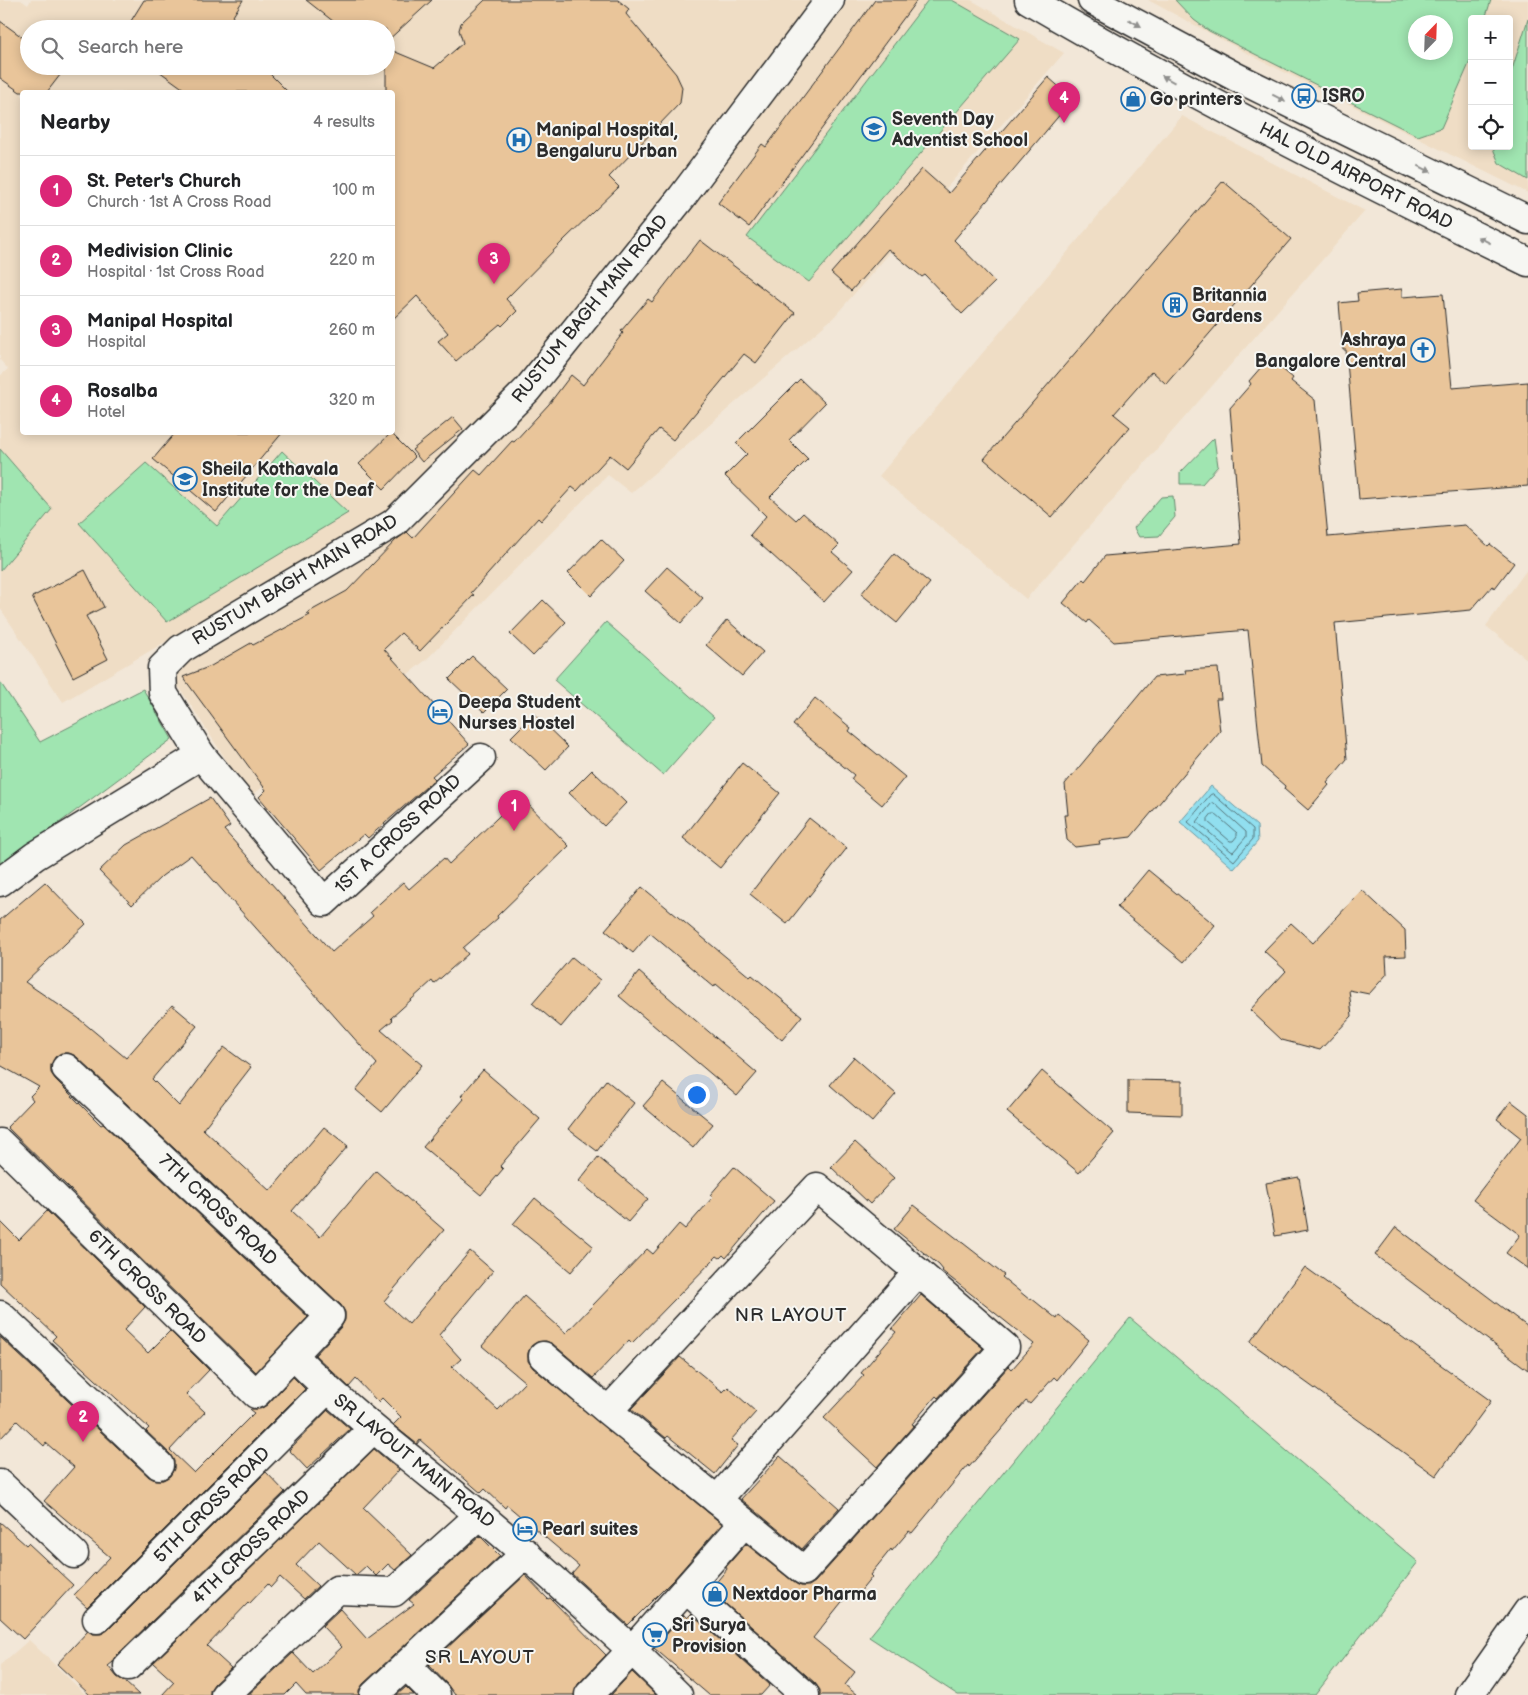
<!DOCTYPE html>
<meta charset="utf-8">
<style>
:root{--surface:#fff;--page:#f2f2f2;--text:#202124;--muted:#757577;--line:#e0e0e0;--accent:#db2777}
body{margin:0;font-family:"Balsamiq Sans",sans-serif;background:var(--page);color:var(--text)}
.controls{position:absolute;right:15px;top:15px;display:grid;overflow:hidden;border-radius:5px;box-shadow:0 2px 12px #0003}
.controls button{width:45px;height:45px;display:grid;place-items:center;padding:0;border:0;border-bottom:1px solid var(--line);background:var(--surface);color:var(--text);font:25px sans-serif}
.compass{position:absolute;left:1408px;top:15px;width:45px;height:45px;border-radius:50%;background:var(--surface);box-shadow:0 2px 12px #0003;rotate:23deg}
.you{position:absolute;left:696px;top:1094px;width:18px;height:18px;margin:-12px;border:4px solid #fff;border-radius:50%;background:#1a73e8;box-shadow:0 0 0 8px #1a73e833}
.badge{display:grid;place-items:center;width:32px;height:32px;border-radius:50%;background:var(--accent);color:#fff;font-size:16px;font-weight:700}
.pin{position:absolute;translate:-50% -41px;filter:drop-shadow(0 1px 2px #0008)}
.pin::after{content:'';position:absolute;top:26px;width:18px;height:15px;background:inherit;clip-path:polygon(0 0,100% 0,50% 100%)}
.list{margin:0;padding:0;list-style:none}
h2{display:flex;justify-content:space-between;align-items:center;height:65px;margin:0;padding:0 20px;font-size:21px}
h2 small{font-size:16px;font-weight:400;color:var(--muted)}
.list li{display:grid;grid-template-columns:32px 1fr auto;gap:15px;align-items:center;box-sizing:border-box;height:70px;padding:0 20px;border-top:1px solid var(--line)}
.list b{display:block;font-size:19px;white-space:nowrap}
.list p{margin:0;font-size:16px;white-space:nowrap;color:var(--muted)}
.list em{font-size:16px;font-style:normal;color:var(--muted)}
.icon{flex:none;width:28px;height:28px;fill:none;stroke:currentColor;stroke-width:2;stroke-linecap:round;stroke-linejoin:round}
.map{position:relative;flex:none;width:1528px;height:1695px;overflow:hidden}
.search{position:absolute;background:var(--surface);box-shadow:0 2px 12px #0003;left:20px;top:20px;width:375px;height:55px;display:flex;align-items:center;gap:12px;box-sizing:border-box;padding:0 18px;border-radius:28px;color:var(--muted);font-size:19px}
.panel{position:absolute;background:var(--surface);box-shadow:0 2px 12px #0003;left:20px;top:90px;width:375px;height:345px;border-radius:5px}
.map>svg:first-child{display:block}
</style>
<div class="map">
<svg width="1528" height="1695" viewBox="0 0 1528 1695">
<rect width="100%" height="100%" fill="#f2e7d8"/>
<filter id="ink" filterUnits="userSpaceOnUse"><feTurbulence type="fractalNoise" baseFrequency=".02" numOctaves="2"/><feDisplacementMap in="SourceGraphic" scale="10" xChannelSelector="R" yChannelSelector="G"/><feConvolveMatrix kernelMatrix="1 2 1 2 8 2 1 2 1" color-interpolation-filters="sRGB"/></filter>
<g filter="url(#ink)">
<g fill="#efddc5" fill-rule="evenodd">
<path d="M0,0H21L28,5L31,0H812L673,187L517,381L383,514L63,702L0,608V571L51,509L0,449V376L8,369L0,360ZM29,29H386V66H29ZM22,92H392V432H22Z"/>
<polygon points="847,0 971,0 1064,53 834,317 631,493 608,475 426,660 250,797 172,676 188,659 402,532 693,205"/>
<path d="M1148,0H1528V193L1258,59ZM1472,19H1509V146H1472ZM1416,22H1446V52H1416Z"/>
<polygon points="1182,116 1365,211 1026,599 879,476"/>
<polygon points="1528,568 1528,660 1486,626"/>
<polygon points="29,1640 86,1695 0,1695 0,1665"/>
</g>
<g fill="#a0e5b1" stroke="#66886e" fill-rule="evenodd">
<polygon points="928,0 952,0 1020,39 809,282 747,237"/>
<path d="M1175,0H1491L1485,19H1472V57L1441,128L1418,136L1209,31L1194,20ZM1416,22H1446V52H1416Z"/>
<polygon points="1528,19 1528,180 1499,163 1492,146 1509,146 1509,79"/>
<polygon points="1214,438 1218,466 1202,484 1180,484 1180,473"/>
<polygon points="0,449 52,509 0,571"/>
<polygon points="282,451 348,513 167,622 79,523 146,463 217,526"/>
<polygon points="1173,496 1175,517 1159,536 1139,537 1134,528 1161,497"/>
<polygon points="606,622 714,717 663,775 554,680"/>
<polygon points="0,682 40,742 143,689 172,739 0,867"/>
<polygon points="1130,1318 1418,1562 1315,1695 958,1695 869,1637"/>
</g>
<polygon fill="#91dfef" stroke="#6897a1" points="1211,786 1257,826 1258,841 1234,869 1180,822"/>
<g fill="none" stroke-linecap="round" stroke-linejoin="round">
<g stroke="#547379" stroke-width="1">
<polygon points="1213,794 1253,829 1253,839 1234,861 1188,822 1210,795"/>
<polygon points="1214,803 1246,832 1246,837 1233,852 1231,851 1197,822 1211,804"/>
<polygon points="1212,814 1215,814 1237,833 1237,836 1233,841 1230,841 1208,822 1208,819"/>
</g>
</g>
<g fill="#e9c59a" stroke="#2b2b2b">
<polygon points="144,0 243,0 225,29 126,29"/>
<polygon points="306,0 432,0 386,42 386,29 343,29"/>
<polygon points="485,0 618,0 629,9 626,14 676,74 682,87 680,103 609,177 619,187 565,239 506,299 517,311 502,326 500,324 456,361 438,341 448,333 417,296 392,320 392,92 386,92 386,48 434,68 463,43 459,30 461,23"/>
<polygon points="875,0 917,0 749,227 718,203 762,144 766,147"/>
<polygon points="0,21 29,42 29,66 67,66 47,92 20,92 0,78"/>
<polygon points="152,66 262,66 288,92 188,92"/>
<polygon points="1048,77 1073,99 954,240 995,282 962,314 925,275 922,277 888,249 851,291 831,273 922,169 949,193"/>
<polygon points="1223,181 1291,239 1166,384 1152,371 1114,414 1130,427 1052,517 984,459"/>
<polygon points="700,240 795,313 756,363 744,354 673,440 659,429 626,468 610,455 577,491 572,487 541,521 538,518 471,593 474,595 420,651 401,633 384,649 469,744 432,776 435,779 368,838 364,834 321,870 259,797 266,790 183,677 211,666 251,643 253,645 310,615 307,613 347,591 396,540 407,532 413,538 475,470 481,475 512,441 514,442 549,404 571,375 583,385 623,333 621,331 648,299 652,302"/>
<polygon points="1402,289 1402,297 1443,294 1452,388 1528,382 1528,486 1359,499 1346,350 1343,350 1339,303 1358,301 1357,293"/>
<polygon points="1269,358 1293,378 1291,381 1315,400 1328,537 1465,525 1488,546 1490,544 1514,563 1495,588 1492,586 1471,610 1335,623 1347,759 1327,783 1329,785 1308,810 1284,789 1285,786 1262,766 1248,630 1114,642 1089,620 1087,623 1063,603 1083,579 1085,581 1105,556 1241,544 1230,408 1251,384 1249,381"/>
<polygon points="800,379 825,403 789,440 808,459 770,497 796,520 803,513 839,545 832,552 853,570 824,602 750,535 766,516 725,476 747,454 736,443"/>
<polygon points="453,417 463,429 422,462 412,450"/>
<polygon points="176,432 283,432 216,512 153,459"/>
<polygon points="391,433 415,457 384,489 359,464"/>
<polygon points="601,539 624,561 591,596 568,573"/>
<polygon points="894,554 930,583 897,623 861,594"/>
<polygon points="667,567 703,598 681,623 645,591"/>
<polygon points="85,570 104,607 86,616 108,659 73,677 32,597"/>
<polygon points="543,600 566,622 533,656 510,634"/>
<polygon points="727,620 763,652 742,676 706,645"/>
<polygon points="472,656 507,689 484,712 449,679"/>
<polygon points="1218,668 1221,699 1216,699 1220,731 1131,837 1099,841 1100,844 1075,847 1067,840 1064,815 1068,815 1065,784 1154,677 1186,674 1185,670"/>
<polygon points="815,698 851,728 849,731 905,777 882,805 851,779 854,775 793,725"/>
<polygon points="534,714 568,747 546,770 511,737"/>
<polygon points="742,763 780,793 720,868 683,838"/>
<polygon points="592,770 626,803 604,826 569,793"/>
<polygon points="520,796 569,846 497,916 498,918 463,948 468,954 434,984 432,981 391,1018 393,1020 381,1030 422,1065 382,1112 356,1090 377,1064 191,855 162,876 132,905 99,871 126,845 210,798 230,826 224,830 332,952 373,916 370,912 403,882 409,889 444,858 449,864"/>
<polygon points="809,818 847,848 787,924 750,894"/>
<polygon points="1148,870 1215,925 1184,962 1117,907"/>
<polygon points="45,882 86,924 25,982 78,1018 126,1058 172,1005 197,1026 152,1079 179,1106 224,1047 251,1067 203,1129 270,1191 324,1127 348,1146 292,1211 320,1237 376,1171 444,1230 384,1301 409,1324 470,1251 493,1271 439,1335 461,1359 452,1367 498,1410 525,1382 482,1346 524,1296 566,1333 647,1249 653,1254 679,1224 685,1229 713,1197 710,1195 734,1167 774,1201 726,1258 723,1255 720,1258 717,1256 632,1343 629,1340 593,1378 553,1344 546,1341 537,1342 531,1346 528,1353 528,1361 533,1368 722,1524 674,1579 628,1625 572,1574 579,1566 507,1505 505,1508 485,1489 481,1493 420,1440 417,1444 393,1425 401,1417 382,1398 378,1402 356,1379 349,1387 315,1355 341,1327 345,1320 345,1312 341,1305 77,1057 69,1053 61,1053 55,1057 51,1065 51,1073 55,1079 101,1125 103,1124 308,1317 256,1372 7,1127 33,1100 30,1096 39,1087 0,1065 0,920"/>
<polygon points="642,887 750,977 752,975 802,1016 782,1040 716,984 714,987 650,933 633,953 605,930"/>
<polygon points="1362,890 1405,930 1406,956 1386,957 1387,974 1369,994 1349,990 1352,1016 1320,1050 1282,1040 1250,1010 1286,971 1264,951 1291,923 1313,943"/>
<polygon points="572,957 600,980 561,1027 532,1003"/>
<polygon points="639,972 757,1073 737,1096 619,996"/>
<polygon points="854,1057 896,1094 872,1122 830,1085"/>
<polygon points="483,1070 540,1119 500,1166 503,1169 481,1195 423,1147 464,1099 461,1096"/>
<polygon points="1042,1071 1114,1133 1079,1173 1007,1112"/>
<polygon points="606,1080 634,1103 597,1151 568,1129"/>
<polygon points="1128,1080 1182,1081 1182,1115 1128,1113"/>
<polygon points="663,1083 713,1124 693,1148 643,1106"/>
<polygon points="1511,1101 1528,1114 1528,1269 1506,1253 1520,1235 1473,1200 1521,1138 1497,1119"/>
<polygon points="855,1142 894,1178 870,1204 831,1167"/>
<polygon points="598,1157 648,1199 628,1222 579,1181"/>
<polygon points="1299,1177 1308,1230 1275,1236 1266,1183"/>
<polygon points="535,1198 593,1246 571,1272 513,1224"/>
<polygon points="914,1205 1004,1275 1002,1277 1030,1300 1031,1298 1057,1319 1059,1315 1089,1340 1057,1380 1054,1377 1030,1404 1026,1401 969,1467 968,1465 912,1533 909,1531 892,1551 891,1549 870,1575 872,1577 855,1598 849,1593 813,1638 855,1672 845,1685 857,1695 820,1695 820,1690 815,1683 710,1590 727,1569 726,1567 746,1544 795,1583 801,1586 809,1586 815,1582 1009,1366 1012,1369 1034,1344 942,1271 943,1270 939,1265 894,1229"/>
<polygon points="47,1211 145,1307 124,1330 148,1353 170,1331 209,1370 186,1394 205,1412 170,1450 194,1473 254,1413 250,1410 251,1409 260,1409 267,1405 293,1377 305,1389 87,1607 74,1595 110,1557 44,1501 74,1467 46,1443 44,1446 17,1421 0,1439 0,1337 149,1477 155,1480 163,1480 170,1476 174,1469 174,1461 170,1454 146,1431 149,1428 52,1340 56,1336 0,1283 0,1221 19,1240"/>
<polygon points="1396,1227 1528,1327 1528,1370 1375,1255"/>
<polygon points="1305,1267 1491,1401 1436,1476 1250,1342"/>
<polygon points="921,1295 983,1348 938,1398 936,1396 912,1424 914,1425 877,1467 824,1418 864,1375 861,1373 896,1332 892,1329"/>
<polygon points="680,1357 723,1392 728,1387 756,1412 731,1440 738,1445 715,1474 668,1436 666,1438 631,1409"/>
<polygon points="328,1410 350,1429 307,1469 289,1450"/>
<polygon points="374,1449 399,1470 363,1508 412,1555 395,1570 388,1564 376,1576 366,1566 356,1575 319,1541 296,1565 318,1586 304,1599 280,1577 271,1587 268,1584 249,1604 248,1603 207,1646 231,1668 214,1684 210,1690 210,1695 162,1695 174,1682 153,1663"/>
<polygon points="780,1456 839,1508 802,1549 741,1499"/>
<polygon points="266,1472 285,1492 117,1655 113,1662 108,1666 117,1677 124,1681 139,1695 90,1695 57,1664 88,1631 93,1634 101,1634 108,1630"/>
<polygon points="0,1522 26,1545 28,1543 73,1585 23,1639 0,1618"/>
<polygon points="480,1536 500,1556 363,1684 359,1690 359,1695 306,1695 296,1684 285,1695 248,1695 293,1653 313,1674 342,1647 322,1626 340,1609 367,1639 414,1604 409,1600"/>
<polygon points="525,1575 548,1599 550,1598 606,1655 578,1684 574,1695 455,1695 447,1684 429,1665"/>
<polygon points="691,1614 770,1685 761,1695 709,1695 654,1648 684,1615 687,1618"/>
<polygon points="632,1672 656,1695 611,1695"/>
<polygon points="406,1687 414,1695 397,1695"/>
</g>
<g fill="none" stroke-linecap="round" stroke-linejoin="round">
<g stroke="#2b2b2b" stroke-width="31">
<g id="minor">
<polyline points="201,755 324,902 481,758"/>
<polyline points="0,882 35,856 201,755 163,693 162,668 181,649 394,523 527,390 682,197 830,0"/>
<polyline points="0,1143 256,1394 330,1316 66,1068"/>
<polyline points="0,1315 159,1465"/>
<path d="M293,1355C351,1414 417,1463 481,1516C533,1559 582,1605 632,1650L744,1523"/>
<polyline points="543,1356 608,1411 804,1571 1005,1347 918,1272 817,1187 608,1411"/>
<polyline points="0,1484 74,1554"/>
<polyline points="717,1500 918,1272"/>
<polyline points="686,1589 805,1695"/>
<polyline points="97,1619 327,1389"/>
<polyline points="406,1665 436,1695"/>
<polyline points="128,1666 373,1429"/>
<polyline points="225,1695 337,1590 394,1592 480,1515"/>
<polyline points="374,1695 526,1553"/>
<polyline points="589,1695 632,1650 678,1695"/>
<polyline points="1469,1695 1528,1611"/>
</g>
</g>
<g stroke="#2b2b2b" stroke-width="31">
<g id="major">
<path d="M1029,0C1191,95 1359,179 1528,262"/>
<polyline points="1092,0 1236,77 1528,220"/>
</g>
</g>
<use href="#minor" stroke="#f6f6f2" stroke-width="28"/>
<use href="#major" stroke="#f6f6f2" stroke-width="28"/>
</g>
<defs><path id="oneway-solid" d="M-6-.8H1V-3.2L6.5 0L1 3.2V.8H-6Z" transform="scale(1.25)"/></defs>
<g fill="#90908e">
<use href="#oneway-solid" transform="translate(1135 23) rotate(29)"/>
<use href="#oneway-solid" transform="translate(1168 79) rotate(-151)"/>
<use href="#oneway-solid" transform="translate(1279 98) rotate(26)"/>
<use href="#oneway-solid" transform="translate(1425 169) rotate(26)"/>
<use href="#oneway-solid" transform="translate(1484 240) rotate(-154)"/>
</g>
</g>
<defs>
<g id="bus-ring" transform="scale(1.25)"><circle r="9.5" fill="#f6f6f2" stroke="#1f6fb2" stroke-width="1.5"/><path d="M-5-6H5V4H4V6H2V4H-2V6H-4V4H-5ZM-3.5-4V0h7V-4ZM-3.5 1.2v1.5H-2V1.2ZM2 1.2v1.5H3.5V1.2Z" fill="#1f6fb2"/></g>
<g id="shop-ring" transform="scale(1.25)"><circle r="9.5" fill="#f6f6f2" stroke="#1f6fb2" stroke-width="1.5"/><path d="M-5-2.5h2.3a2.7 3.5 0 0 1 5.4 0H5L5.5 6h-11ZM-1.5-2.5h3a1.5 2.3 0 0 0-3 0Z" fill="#1f6fb2"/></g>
<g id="school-ring" transform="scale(1.25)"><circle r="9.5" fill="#f6f6f2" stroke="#1f6fb2" stroke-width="1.5"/><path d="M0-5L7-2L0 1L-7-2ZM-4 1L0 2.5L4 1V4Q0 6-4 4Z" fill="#1f6fb2"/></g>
<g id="hospital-ring" transform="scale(1.25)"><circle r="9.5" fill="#f6f6f2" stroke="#1f6fb2" stroke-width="1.5"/><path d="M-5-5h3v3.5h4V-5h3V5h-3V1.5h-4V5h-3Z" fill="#1f6fb2"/></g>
<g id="building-ring" transform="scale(1.25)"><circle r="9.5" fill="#f6f6f2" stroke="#1f6fb2" stroke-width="1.5"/><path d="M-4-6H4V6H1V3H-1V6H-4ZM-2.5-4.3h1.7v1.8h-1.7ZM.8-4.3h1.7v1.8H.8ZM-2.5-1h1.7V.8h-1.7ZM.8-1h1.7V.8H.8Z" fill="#1f6fb2"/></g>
<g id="church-ring" transform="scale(1.25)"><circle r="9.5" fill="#f6f6f2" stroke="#1f6fb2" stroke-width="1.5"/><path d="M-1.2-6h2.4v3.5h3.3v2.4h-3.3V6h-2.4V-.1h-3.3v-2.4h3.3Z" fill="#1f6fb2"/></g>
<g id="hotel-ring" transform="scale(1.25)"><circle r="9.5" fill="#f6f6f2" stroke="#1f6fb2" stroke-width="1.5"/><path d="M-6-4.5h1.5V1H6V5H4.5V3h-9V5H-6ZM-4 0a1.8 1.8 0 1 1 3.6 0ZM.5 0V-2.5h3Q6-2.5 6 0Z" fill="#1f6fb2"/></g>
<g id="supermarket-ring" transform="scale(1.25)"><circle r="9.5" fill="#f6f6f2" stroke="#1f6fb2" stroke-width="1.5"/><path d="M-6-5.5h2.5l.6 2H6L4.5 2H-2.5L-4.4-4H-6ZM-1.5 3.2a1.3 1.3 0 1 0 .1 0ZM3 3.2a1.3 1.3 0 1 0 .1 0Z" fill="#1f6fb2"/></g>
</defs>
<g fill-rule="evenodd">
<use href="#bus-ring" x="1304" y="96"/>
<use href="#shop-ring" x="1133" y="99"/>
<use href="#school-ring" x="874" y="129"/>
<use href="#hospital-ring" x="519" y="140"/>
<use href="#building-ring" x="1175" y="305"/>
<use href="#church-ring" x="1423" y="350"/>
<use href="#school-ring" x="185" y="479"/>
<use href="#hotel-ring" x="440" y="712"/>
<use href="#hotel-ring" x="525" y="1529"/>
<use href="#shop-ring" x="715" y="1594"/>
<use href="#supermarket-ring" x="655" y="1635"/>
</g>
<g text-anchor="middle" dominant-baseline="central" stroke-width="4" stroke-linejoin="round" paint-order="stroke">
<g font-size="18" font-weight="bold" fill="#2b2b2b" stroke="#f6f6f2" text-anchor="start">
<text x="1322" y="96">ISRO</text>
<text x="1150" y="99">Go printers</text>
<text x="892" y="119">Seventh Day<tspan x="892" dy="21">Adventist School</tspan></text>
<text x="536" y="130">Manipal Hospital,<tspan x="536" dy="21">Bengaluru Urban</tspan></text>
<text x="1192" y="295">Britannia<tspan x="1192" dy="21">Gardens</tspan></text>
<text x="1406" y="340" text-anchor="end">Ashraya<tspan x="1406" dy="21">Bangalore Central</tspan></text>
<text x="202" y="469">Sheila Kothavala<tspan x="202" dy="21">Institute for the Deaf</tspan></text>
<text x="458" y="702">Deepa Student<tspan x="458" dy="21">Nurses Hostel</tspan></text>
<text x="542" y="1529">Pearl suites</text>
<text x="732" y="1594">Nextdoor Pharma</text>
<text x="672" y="1625">Sri Surya<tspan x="672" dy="21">Provision</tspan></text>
</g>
<g font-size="18" fill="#2b2b2b" stroke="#f6f6f2">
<text transform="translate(1356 176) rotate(27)">HAL OLD AIRPORT ROAD</text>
<text transform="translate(590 309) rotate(-51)">RUSTUM BAGH MAIN ROAD</text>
<text transform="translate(295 580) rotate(-31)">RUSTUM BAGH MAIN ROAD</text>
<text transform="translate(398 834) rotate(-43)">1ST A CROSS ROAD</text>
<text transform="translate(218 1210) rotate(43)">7TH CROSS ROAD</text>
<text transform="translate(147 1287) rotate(44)">6TH CROSS ROAD</text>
<text transform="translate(414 1461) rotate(39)">SR LAYOUT MAIN ROAD</text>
<text transform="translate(212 1505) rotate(-45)">5TH CROSS ROAD</text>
<text transform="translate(251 1547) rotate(-44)">4TH CROSS ROAD</text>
</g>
<g font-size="19" letter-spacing="1" fill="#2b2b2b" stroke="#f6f6f2">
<text x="791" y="1315">NR LAYOUT</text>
<text x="480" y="1657">SR LAYOUT</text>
</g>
</g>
</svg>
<div class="controls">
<button>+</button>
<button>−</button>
<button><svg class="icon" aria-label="locate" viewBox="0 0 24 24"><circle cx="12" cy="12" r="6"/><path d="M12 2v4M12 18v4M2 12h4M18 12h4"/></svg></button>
</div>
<svg class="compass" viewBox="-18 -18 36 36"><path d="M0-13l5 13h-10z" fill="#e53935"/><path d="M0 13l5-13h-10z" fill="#757577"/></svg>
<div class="you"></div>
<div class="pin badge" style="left:514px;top:831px">1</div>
<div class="pin badge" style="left:83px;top:1442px">2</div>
<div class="pin badge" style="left:494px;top:284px">3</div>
<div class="pin badge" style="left:1064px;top:123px">4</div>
<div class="search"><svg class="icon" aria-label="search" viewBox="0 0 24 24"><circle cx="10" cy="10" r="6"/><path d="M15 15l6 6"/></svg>Search here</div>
<section class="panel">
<h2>Nearby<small>4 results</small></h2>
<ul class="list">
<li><span class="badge">1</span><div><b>St. Peter's Church</b><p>Church · 1st A Cross Road</p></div><em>100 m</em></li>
<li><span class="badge">2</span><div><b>Medivision Clinic</b><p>Hospital · 1st Cross Road</p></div><em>220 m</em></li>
<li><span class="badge">3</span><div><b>Manipal Hospital</b><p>Hospital</p></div><em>260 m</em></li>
<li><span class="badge">4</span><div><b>Rosalba</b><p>Hotel</p></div><em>320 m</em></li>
</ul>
</section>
</div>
